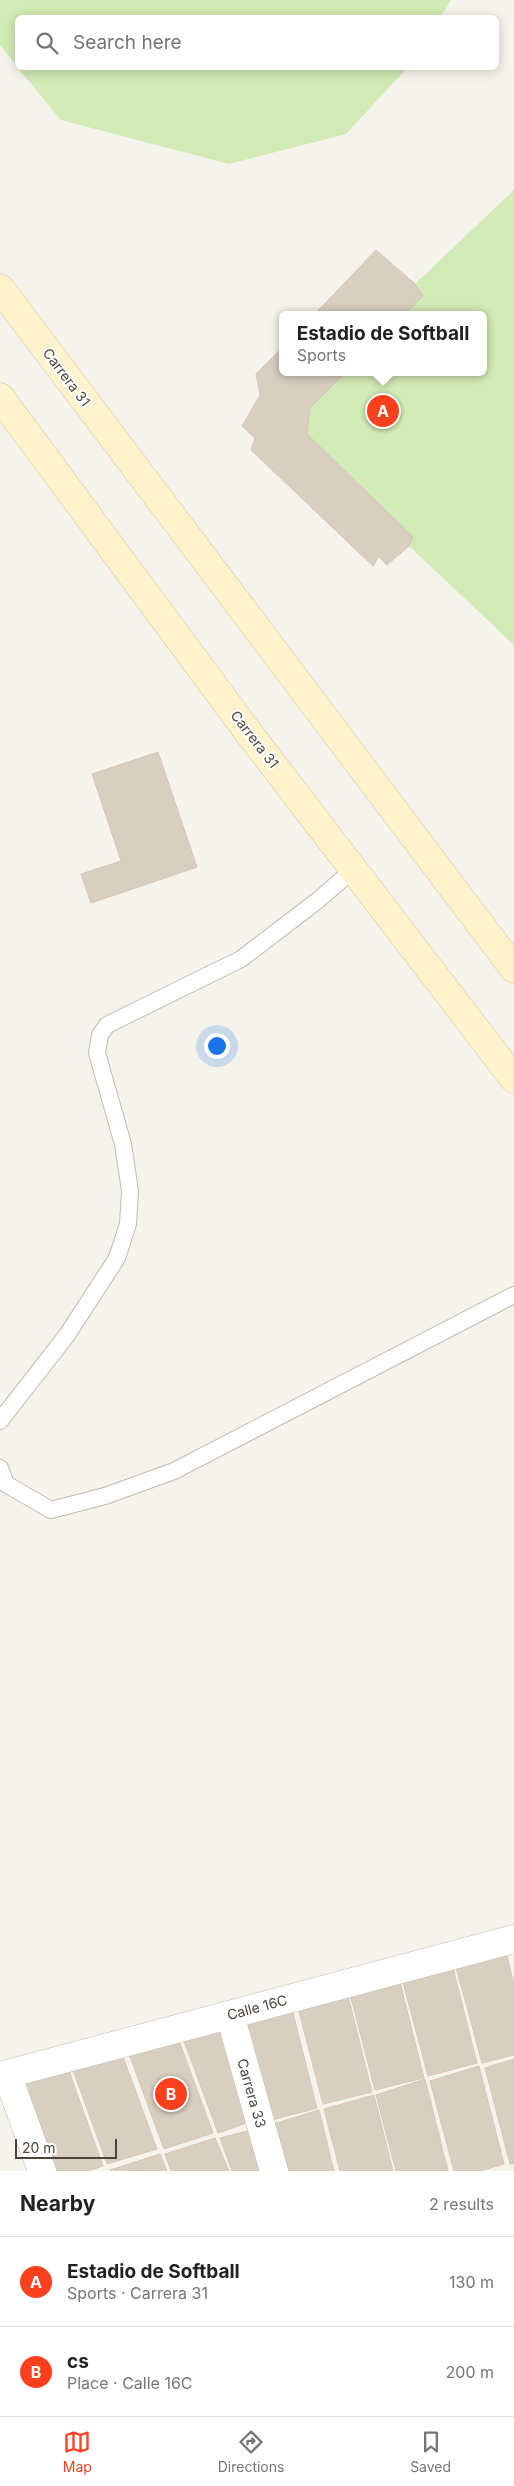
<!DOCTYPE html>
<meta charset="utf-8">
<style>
:root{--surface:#fff;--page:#f6f6f6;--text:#222;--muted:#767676;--line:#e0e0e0;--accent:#fc3f1d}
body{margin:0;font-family:Inter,sans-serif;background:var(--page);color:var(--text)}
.scale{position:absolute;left:15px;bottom:12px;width:102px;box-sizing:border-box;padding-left:5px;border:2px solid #4b4439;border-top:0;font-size:14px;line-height:18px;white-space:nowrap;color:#4b4439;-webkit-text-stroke:4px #fff;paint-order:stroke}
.you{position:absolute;left:216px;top:1045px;width:18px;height:18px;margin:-12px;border:4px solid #fff;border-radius:50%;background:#1a73e8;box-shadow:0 0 0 8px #1a73e833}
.badge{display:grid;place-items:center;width:32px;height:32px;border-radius:50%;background:var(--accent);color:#fff;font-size:16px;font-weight:700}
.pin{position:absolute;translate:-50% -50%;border:2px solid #fff;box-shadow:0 1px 5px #0006}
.popup{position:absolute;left:279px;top:311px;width:208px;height:65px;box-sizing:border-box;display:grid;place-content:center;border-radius:8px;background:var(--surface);filter:drop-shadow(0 1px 4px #0005);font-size:16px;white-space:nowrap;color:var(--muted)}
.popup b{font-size:19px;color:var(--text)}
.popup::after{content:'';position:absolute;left:50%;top:100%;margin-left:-10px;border:10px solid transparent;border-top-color:var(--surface)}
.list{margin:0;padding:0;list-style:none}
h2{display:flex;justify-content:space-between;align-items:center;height:65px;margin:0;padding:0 20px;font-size:21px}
h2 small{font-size:16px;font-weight:400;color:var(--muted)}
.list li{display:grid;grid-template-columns:32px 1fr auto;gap:15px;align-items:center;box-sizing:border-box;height:90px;padding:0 20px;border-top:1px solid var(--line)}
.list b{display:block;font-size:19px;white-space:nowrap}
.list p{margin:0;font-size:16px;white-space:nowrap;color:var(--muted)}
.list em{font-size:16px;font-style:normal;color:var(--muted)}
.icon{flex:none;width:28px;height:28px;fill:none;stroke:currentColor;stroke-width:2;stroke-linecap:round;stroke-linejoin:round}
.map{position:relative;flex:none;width:514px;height:2171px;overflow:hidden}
.search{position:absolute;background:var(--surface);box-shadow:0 2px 12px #0003;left:15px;right:15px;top:15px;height:55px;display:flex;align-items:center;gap:12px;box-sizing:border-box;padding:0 18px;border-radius:8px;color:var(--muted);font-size:19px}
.sheet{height:245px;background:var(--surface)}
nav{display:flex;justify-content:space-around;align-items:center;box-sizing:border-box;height:70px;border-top:1px solid var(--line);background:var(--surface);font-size:14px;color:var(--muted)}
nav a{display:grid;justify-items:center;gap:2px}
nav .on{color:var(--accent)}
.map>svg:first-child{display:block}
</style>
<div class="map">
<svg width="514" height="2171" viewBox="0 0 514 2171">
<rect width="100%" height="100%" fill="#f6f3ec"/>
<g fill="#d2eab5">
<polygon points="0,0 451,0 440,18 18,18 17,66 0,45"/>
<polygon points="18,68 407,68 346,134 229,164 61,120"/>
<polygon points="514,190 514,645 409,546 387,565 255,438 260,395 256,374 283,347 283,372 483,372 483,315 314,315 376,250 415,284"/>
</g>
<g fill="#d8cfc1" stroke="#d3c7b4">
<polygon points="376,250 415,284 423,296 404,315 314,315"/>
<polygon points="283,347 283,372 346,372 310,408 307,434 413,537 409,546 387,565 379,556 373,566 251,450 255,438 242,426 260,395 256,374"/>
<polygon points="158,752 197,867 91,903 81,874 121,861 92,774"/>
<polygon points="506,1952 514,1984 514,2055 482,2063 456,1967"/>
<polygon points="452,1964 477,2063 428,2076 402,1979"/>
<polygon points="399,1978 424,2078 375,2090 350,1994"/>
<polygon points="347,1992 372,2092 323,2104 298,2008"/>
<polygon points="292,2009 317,2108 268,2121 242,2024"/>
<polygon points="227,2025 255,2120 218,2133 183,2038"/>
<polygon points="178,2038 213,2133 164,2149 129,2054"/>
<polygon points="122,2054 157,2149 107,2164 73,2070"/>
<polygon points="514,2059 514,2164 510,2164 485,2068"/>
<polygon points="479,2066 504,2164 480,2171 454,2171 430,2081"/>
<polygon points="69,2071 103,2166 88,2171 50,2171 19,2087"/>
<polygon points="425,2079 448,2171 396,2171 376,2095"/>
<polygon points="374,2095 393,2171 340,2171 324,2109"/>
<polygon points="319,2110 334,2171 282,2171 270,2125"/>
<polygon points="255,2129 268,2171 232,2171 220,2138"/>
<polygon points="215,2138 229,2171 171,2171 165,2154"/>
<polygon points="160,2154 167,2171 110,2170"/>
</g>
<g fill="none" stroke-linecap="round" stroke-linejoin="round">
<g stroke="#c2bbae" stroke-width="18">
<g id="lane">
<polyline points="0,1421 67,1335 117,1258 128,1224 130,1191 123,1144 97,1053 100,1035 107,1025 241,959 317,901 354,869"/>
<polyline points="0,1468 6,1484 51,1510 105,1496 174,1471 514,1295"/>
</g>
</g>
<g stroke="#c2bbae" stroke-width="29">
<g id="street">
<polyline points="230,2015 274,2171"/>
<polyline points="7,2074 42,2171"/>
<polyline points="0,2076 514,1939"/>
</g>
</g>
<g stroke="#d6c79b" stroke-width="29">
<g id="secondary">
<polyline points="0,288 514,969"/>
<polyline points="0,397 248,732 514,1079"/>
</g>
</g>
<use href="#lane" stroke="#fff" stroke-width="16"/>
<use href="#street" stroke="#fff" stroke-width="28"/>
<use href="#secondary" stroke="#fff3cd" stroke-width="28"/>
</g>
<g text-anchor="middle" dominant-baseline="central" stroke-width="4" stroke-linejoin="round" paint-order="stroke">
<g font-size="14" fill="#4b4439" stroke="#fff">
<text transform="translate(67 377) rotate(53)">Carrera 31</text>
<text transform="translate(255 739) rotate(52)">Carrera 31</text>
<text transform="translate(257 2007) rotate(-15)">Calle 16C</text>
<text transform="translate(252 2093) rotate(74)">Carrera 33</text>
</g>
</g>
</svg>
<div class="scale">20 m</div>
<div class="you"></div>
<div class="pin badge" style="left:383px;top:411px">A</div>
<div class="popup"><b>Estadio de Softball</b>Sports</div>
<div class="pin badge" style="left:171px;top:2094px">B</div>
<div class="search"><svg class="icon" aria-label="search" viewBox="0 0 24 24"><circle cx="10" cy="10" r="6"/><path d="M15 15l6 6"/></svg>Search here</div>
</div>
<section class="sheet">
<h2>Nearby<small>2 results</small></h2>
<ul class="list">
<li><span class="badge">A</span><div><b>Estadio de Softball</b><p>Sports · Carrera 31</p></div><em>130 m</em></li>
<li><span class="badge">B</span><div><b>cs</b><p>Place · Calle 16C</p></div><em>200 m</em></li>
</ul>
</section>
<nav>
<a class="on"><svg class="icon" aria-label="map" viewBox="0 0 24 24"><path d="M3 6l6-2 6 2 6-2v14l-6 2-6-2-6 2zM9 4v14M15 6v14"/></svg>Map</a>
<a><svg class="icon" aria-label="directions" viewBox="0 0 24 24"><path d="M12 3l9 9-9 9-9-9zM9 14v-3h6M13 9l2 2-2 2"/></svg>Directions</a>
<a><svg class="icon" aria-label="saved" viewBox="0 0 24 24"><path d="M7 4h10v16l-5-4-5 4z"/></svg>Saved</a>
</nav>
